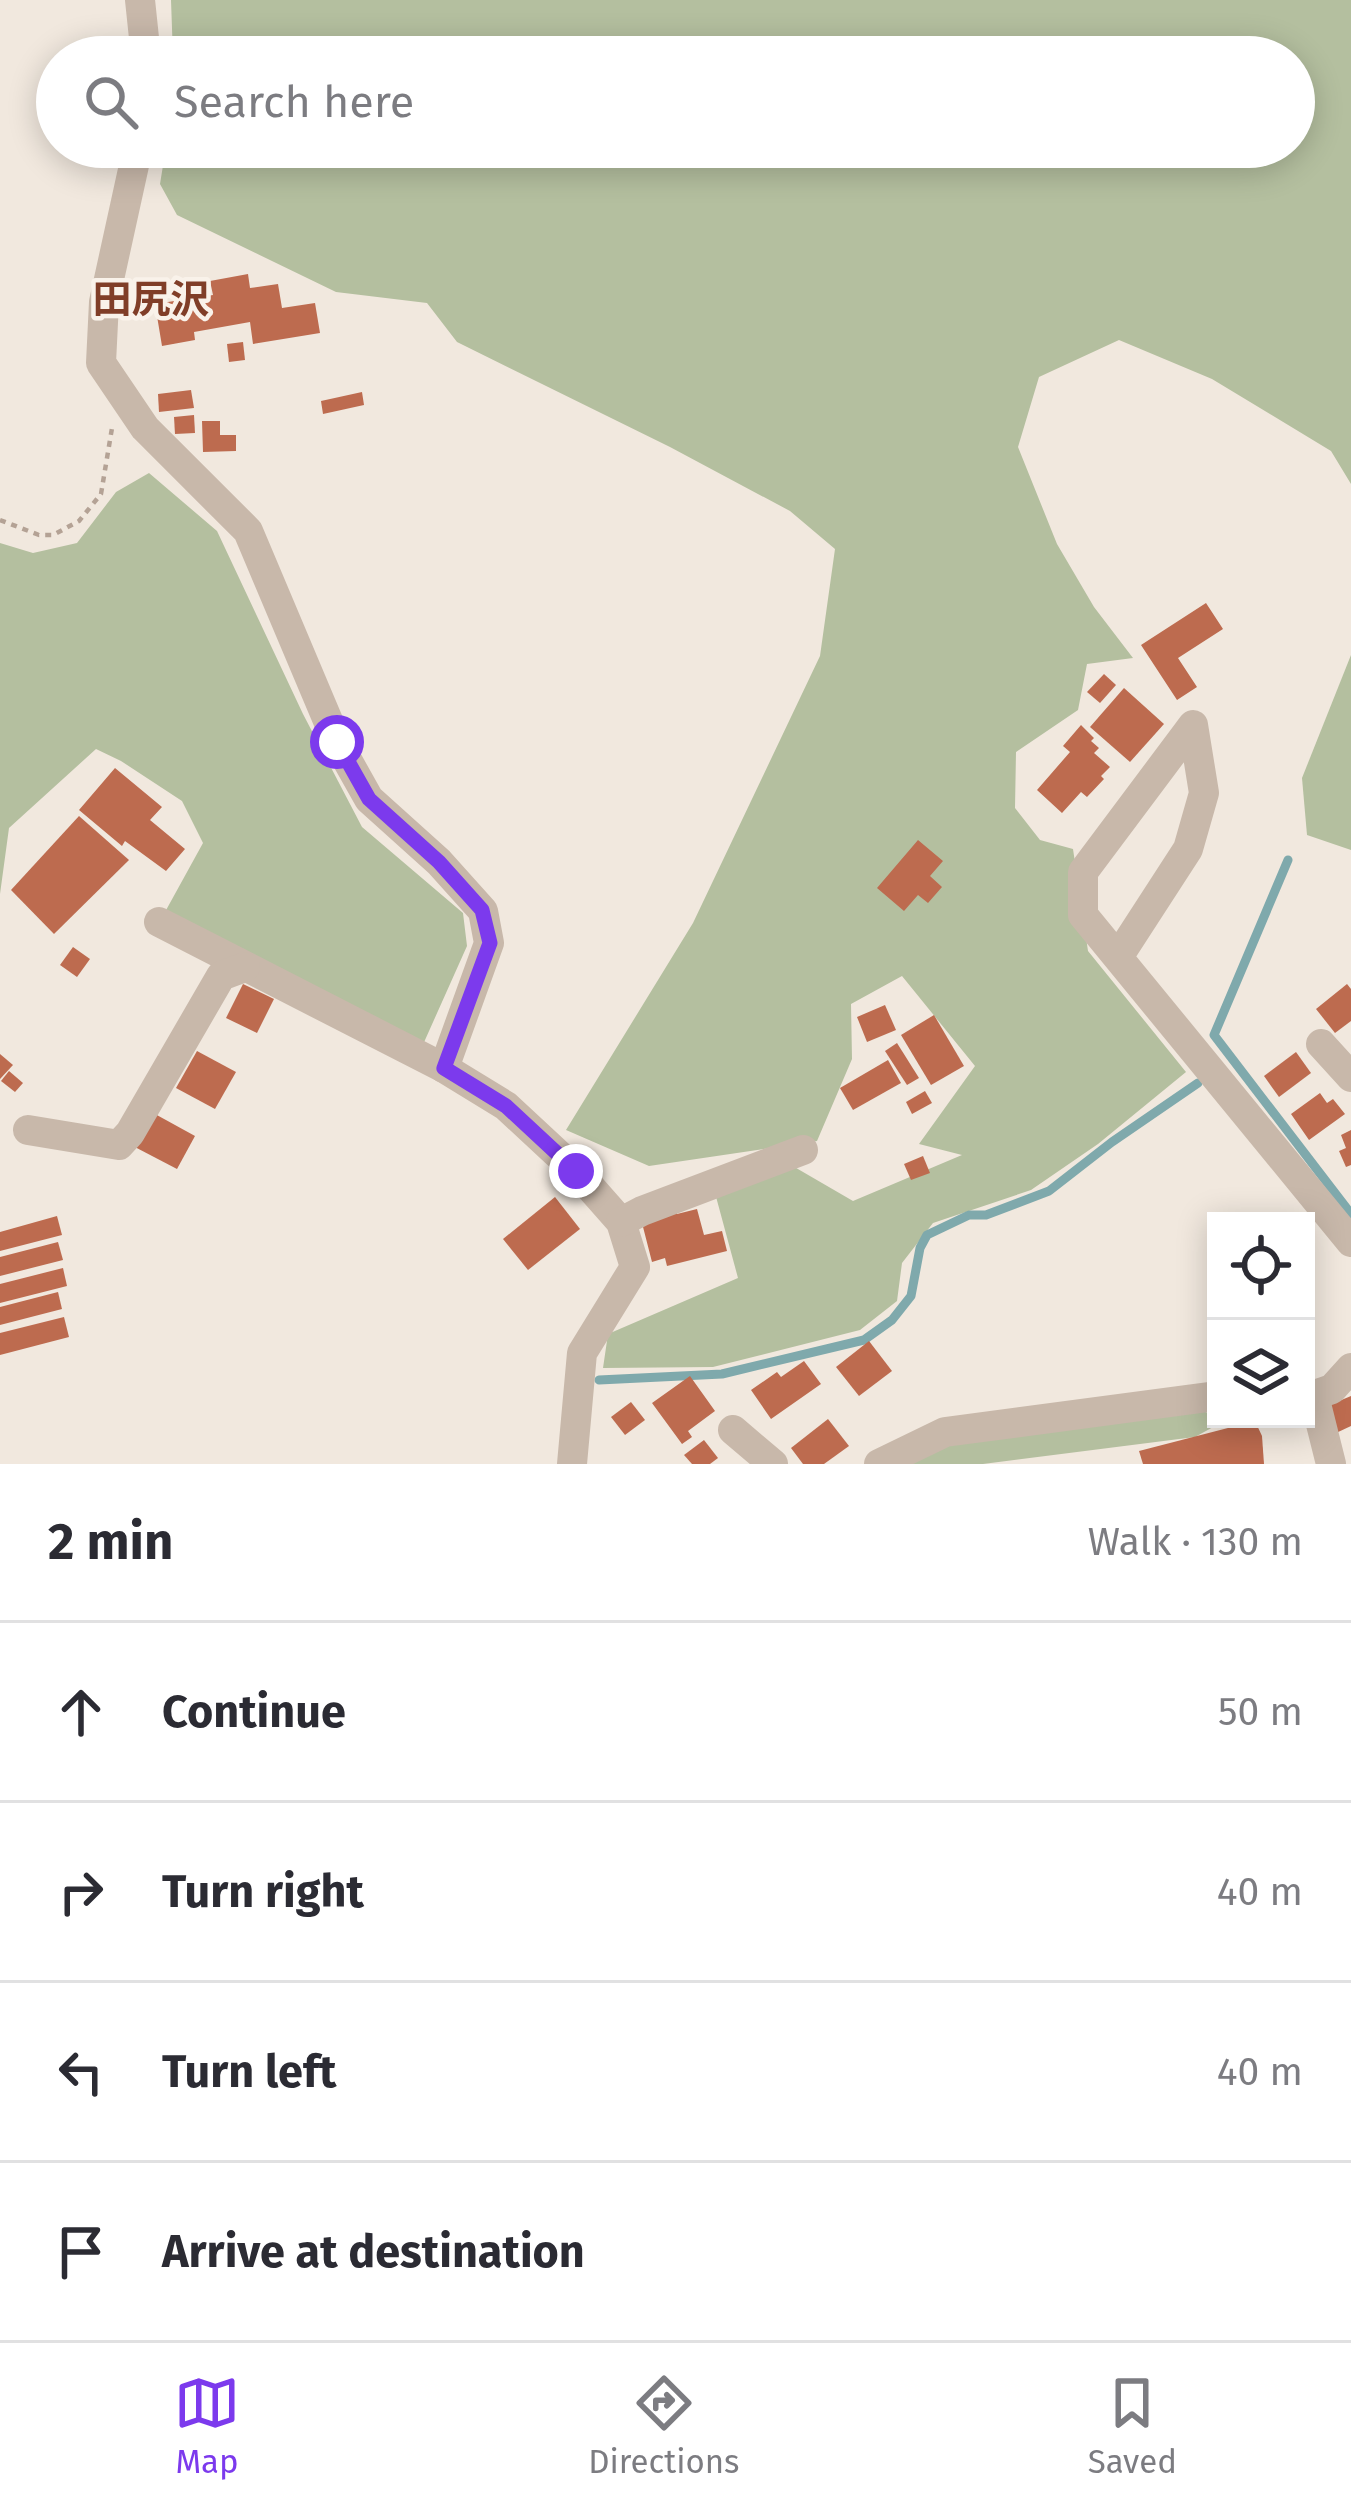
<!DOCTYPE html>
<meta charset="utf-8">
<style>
:root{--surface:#fff;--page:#f7f7f7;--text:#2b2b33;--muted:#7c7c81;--line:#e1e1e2;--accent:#7c3aed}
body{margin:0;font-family:"Fira Sans","Noto Sans JP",sans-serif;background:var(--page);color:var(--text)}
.controls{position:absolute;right:36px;bottom:36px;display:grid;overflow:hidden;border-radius:0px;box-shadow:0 6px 30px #0003}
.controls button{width:108px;height:108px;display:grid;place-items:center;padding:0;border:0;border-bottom:3px solid var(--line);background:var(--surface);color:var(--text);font:60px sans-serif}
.stop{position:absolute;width:36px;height:36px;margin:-27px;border:9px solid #7c3aed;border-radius:50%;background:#fff}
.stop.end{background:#7c3aed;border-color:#fff;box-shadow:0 3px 12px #0008}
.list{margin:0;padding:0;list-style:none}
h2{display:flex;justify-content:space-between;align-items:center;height:156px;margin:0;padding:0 48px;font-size:51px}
h2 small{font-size:39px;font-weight:400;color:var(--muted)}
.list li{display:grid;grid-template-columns:78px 1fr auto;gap:36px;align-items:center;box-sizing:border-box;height:180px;padding:0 48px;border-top:3px solid var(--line)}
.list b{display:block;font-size:45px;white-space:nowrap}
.list em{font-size:39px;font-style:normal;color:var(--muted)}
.icon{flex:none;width:66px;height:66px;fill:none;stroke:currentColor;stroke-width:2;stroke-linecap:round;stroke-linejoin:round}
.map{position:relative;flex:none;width:1351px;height:1464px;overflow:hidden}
.search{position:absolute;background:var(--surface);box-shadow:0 6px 30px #0003;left:36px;right:36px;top:36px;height:132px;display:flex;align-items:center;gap:30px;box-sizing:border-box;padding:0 42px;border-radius:66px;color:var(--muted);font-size:45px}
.sheet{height:876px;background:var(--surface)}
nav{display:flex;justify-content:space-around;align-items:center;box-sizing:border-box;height:168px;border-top:3px solid var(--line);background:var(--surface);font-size:33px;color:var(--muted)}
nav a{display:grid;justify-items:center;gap:6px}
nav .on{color:var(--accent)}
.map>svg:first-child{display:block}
</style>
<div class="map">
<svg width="1351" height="1464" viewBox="0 0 1351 1464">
<rect width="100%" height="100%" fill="#f1e8de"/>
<g fill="#b4bf9f">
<polygon points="171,0 1351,0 1351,484 1331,451 1212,379 1119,340 1039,377 1018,447 1057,544 1094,607 1133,658 1087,664 1078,710 1016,752 1015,808 1040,840 1073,849 1088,951 1186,1072 1098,1144 1031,1190 933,1223 902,1263 897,1301 860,1330 713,1367 603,1368 608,1334 738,1278 715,1193 791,1165 853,1201 962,1155 919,1144 975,1066 902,976 851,1004 852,1059 817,1141 649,1166 566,1130 693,923 820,656 835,549 790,511 670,447 457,342 427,303 336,292 177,215 160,184 166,147 1294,147 1294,57 173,57"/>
<polygon points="149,473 217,531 303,714 362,827 463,913 467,946 421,1049 165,912 203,843 182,801 121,761 96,749 9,828 0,894 0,543 33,553 77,543 116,492"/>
<polygon points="1351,655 1351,850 1307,835 1302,778"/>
<polygon points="1198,1410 1216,1415 1215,1426 1195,1437 983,1464 900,1464 959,1438"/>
</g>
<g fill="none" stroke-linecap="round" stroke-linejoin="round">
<g stroke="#7fa9ac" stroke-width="9">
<polyline points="1288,860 1214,1035 1351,1214"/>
<polyline points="599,1380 722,1374 864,1340 892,1320 911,1296 920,1248 927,1235 969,1215 986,1215 1049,1191 1112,1142 1198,1083"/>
</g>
</g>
<g fill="#bd6b4f">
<polygon points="248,274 250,288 278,284 282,308 315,303 320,333 253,344 250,322 194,332 195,340 162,346 155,304 213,295 210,281"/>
<polygon points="243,342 245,360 229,362 227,344"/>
<polygon points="191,390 194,408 159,412 158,394"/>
<polygon points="362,392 364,405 323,414 321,401"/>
<polygon points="194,415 195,433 175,434 174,417"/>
<polygon points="202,421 220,421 220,435 236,435 236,451 203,452"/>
<polygon points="1206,603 1223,629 1178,658 1197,687 1177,700 1141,645"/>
<polygon points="1104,674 1116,685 1100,703 1087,692"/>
<polygon points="1124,688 1164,724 1130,762 1090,727"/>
<polygon points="1081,725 1094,738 1091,741 1099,748 1094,753 1110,767 1101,776 1104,779 1087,797 1081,792 1062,813 1037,790 1070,752 1063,746"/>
<polygon points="115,768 162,807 150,820 185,849 166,871 125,841 122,846 79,810"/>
<polygon points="79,816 129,860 54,934 11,890"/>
<polygon points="918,840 943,861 930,876 942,887 928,903 918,895 904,911 877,888"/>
<polygon points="73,947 90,959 77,977 60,965"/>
<polygon points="243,984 274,999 257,1033 226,1018"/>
<polygon points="1347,984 1351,989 1351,1021 1335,1033 1316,1009"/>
<polygon points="885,1005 896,1030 867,1042 857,1017"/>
<polygon points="934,1015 964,1066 931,1085 901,1035"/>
<polygon points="897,1043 919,1078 907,1085 885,1051"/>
<polygon points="197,1051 236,1072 215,1109 176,1088"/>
<polygon points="1296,1052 1311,1073 1279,1097 1264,1076"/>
<polygon points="0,1054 13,1065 0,1079"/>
<polygon points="888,1060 901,1083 853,1110 840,1088"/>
<polygon points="9,1071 23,1083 15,1092 1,1081"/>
<polygon points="925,1091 932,1103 912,1114 906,1102"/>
<polygon points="1320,1093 1327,1103 1333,1099 1345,1114 1309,1140 1291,1114"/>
<polygon points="155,1114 195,1136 177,1169 131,1145"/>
<polygon points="1351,1130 1351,1165 1346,1167 1339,1151 1346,1148 1341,1135"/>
<polygon points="923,1156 930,1173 911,1180 904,1164"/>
<polygon points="555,1197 580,1229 528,1270 503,1239"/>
<polygon points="675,1205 677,1214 697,1209 704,1235 722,1231 727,1251 667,1266 665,1258 652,1262 642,1223"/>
<polygon points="57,1216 62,1235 0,1251 0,1232"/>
<polygon points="58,1242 63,1260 0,1276 0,1257"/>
<polygon points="63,1268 67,1286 0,1303 0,1284"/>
<polygon points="58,1292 62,1309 0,1325 0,1307"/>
<polygon points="64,1317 69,1337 0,1355 0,1333"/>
<polygon points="869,1341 892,1371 859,1396 836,1367"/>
<polygon points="804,1361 821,1384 771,1419 751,1390 777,1372 781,1377"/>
<polygon points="690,1376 715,1411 688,1431 692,1437 682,1444 652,1403"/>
<polygon points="1351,1396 1351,1426 1336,1433 1327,1406"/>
<polygon points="631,1402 645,1420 625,1435 611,1417"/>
<polygon points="828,1419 849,1446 824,1464 803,1464 791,1448"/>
<polygon points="1255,1421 1262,1436 1264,1464 1143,1464 1139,1451"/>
<polygon points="704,1440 718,1458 710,1464 692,1464 684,1455"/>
</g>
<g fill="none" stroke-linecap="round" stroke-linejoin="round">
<polyline stroke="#b4a295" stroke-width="4.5" stroke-dasharray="6 6" stroke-linecap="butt" points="0,520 39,535 53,535 79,521 101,494 112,428"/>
<g stroke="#c8b8aa" stroke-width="30">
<polyline points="140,0 146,57"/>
<polyline points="138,147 104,302 101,363 145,428 248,531 337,742 369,799 439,862 483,911 489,943 444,1068"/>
<polyline points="159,922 444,1068 506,1106 576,1171 621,1222 635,1267 582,1353 572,1464"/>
<polyline points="1118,957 1188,849 1204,793 1193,725 1083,872 1083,915 1351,1242"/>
<polyline points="1321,1044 1351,1077"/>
<polyline points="28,1130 119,1145 130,1133 221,976 245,967"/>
<polyline points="621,1222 642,1211 803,1150"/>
<polyline points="1314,1396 1331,1464"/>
<polyline points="1306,1398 1332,1389 1351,1368"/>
<polyline points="733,1430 773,1464"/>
<polyline points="879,1464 945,1432 1216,1396"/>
</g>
</g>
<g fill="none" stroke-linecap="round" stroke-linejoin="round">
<polyline stroke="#7c3aed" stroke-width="15" points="337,742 369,799 439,862 482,910 490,943 444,1068 506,1106 576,1171"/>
</g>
<g text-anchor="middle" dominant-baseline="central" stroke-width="9" stroke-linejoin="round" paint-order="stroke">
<g font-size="39" font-weight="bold" fill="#803e28" stroke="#f9f2ea">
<text x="151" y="300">田尻沢</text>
</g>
</g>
</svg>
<div class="controls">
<button><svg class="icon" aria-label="locate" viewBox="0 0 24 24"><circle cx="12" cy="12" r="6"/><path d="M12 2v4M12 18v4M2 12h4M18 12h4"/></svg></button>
<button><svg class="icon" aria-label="layers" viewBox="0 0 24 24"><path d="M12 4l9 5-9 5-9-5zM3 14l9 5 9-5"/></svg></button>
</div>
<div class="stop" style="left:337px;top:742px"></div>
<div class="stop end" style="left:576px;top:1171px"></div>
<div class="search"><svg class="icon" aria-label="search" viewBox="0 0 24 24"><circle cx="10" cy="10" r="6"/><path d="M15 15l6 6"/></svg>Search here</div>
</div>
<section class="sheet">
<h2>2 min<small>Walk · 130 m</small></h2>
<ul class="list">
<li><svg class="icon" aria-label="ahead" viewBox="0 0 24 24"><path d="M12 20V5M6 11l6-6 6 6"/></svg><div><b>Continue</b></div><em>50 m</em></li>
<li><svg class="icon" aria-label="right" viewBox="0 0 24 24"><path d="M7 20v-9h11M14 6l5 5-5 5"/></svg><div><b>Turn right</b></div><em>40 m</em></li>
<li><svg class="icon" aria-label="left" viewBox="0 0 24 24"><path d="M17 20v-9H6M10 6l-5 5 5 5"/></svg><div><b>Turn left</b></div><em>40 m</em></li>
<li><svg class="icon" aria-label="arrive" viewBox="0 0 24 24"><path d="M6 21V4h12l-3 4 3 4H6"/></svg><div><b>Arrive at destination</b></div></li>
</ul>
</section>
<nav>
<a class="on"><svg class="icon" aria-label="map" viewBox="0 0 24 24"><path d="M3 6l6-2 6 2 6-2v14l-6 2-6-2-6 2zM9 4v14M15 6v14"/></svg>Map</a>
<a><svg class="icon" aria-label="directions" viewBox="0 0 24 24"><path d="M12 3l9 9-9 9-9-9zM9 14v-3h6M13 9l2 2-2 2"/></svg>Directions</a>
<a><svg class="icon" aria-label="saved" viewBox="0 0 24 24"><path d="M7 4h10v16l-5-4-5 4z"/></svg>Saved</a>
</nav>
